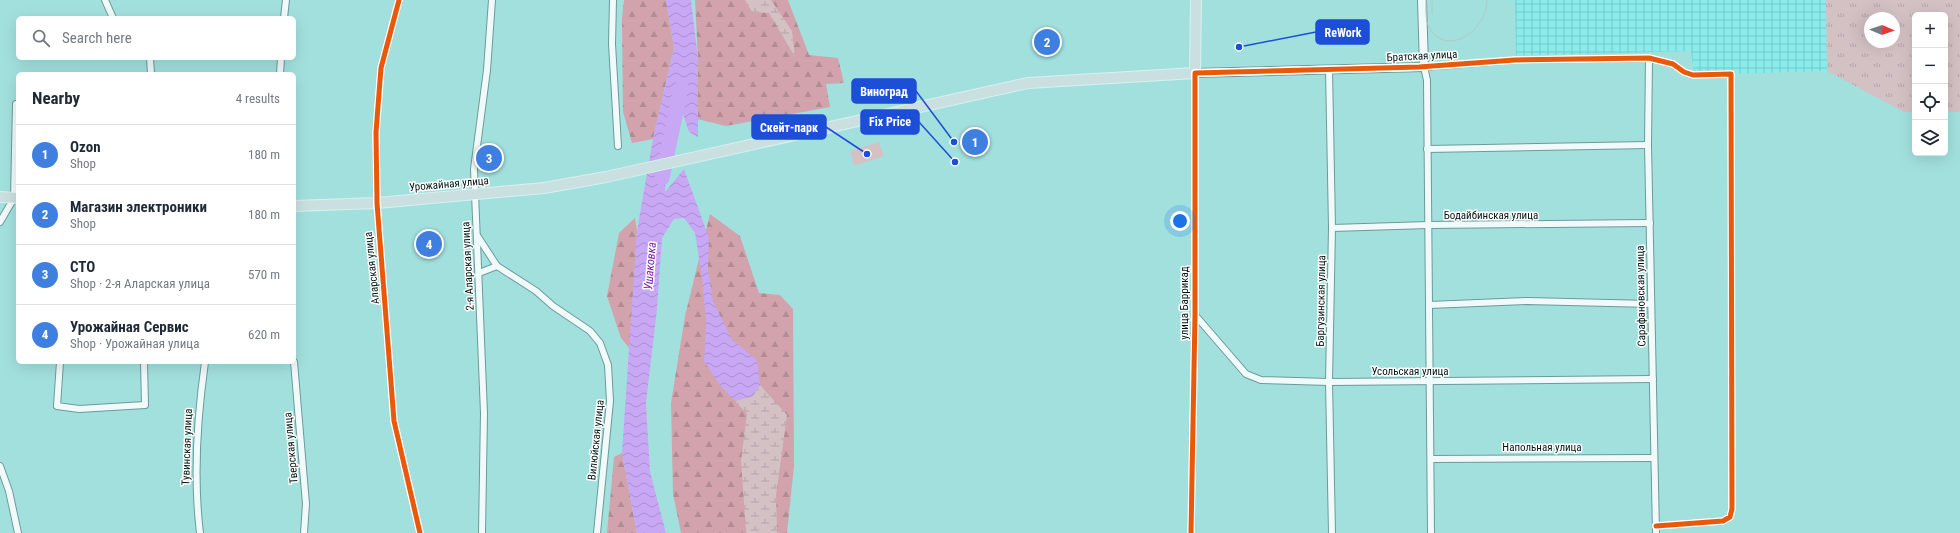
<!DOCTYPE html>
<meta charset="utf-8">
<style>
:root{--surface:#fff;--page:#f2f2f3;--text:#1f2937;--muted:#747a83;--line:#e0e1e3;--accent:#7c3aed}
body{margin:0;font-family:"Roboto Condensed",sans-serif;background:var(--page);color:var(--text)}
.controls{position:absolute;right:12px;top:12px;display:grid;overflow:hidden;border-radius:6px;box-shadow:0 4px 16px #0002}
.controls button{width:36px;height:36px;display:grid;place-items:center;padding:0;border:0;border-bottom:1px solid var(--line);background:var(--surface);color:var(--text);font:20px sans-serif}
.compass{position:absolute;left:1864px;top:12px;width:36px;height:36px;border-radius:50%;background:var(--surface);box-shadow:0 4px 16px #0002;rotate:92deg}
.you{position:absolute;left:1180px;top:221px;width:14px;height:14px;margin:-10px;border:3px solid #fff;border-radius:50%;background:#1a73e8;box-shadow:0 0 0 6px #1a73e833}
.badge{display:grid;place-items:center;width:26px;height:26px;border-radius:50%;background:var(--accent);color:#fff;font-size:13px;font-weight:700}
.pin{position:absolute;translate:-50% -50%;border:2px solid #fff;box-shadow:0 1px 4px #0006}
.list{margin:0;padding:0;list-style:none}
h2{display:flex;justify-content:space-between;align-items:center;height:52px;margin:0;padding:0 16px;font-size:17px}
h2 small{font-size:13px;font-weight:400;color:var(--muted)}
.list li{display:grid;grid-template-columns:26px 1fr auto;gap:12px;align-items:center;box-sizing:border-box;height:60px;padding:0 16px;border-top:1px solid var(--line)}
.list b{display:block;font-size:15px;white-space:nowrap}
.list p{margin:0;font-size:13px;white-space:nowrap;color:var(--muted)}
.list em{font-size:13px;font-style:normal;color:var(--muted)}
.icon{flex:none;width:22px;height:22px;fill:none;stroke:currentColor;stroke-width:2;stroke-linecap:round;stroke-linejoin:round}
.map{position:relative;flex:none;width:1960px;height:533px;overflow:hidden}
.search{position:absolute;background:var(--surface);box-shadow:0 4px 16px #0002;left:16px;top:16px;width:280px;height:44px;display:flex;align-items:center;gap:10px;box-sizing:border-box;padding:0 14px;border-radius:6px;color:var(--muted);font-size:15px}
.panel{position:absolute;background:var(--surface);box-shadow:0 4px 16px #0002;left:16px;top:72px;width:280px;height:292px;border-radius:6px}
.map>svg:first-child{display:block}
</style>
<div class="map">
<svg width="1960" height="533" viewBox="0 0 1960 533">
<defs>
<pattern id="industrial-grid" width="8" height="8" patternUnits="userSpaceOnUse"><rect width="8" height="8" fill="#89ecea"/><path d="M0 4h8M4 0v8" fill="none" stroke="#74cac8"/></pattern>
<pattern id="grass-tufts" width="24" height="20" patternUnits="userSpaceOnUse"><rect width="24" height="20" fill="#d4c1c4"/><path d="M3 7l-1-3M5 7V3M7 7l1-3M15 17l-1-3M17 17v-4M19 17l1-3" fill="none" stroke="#b4a5a8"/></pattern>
<pattern id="forest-firs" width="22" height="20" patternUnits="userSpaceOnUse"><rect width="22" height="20" fill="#d2a3ac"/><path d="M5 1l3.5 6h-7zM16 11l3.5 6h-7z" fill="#b28b93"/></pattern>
<pattern id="wetland-marsh" width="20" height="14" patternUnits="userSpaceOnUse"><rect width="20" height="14" fill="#d4c1c4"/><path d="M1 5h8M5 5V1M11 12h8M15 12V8" fill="none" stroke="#b4a5a8"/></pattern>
<pattern id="water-waves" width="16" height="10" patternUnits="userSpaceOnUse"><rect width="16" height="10" fill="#c8a7f4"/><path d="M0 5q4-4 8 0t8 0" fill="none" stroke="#aa8fd0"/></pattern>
</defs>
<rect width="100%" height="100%" fill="#a2e0de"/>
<polygon fill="url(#industrial-grid)" points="1512,0 1826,0 1827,71 1694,75 1691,51 1516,56 1515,3"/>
<path fill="url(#grass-tufts)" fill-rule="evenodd" d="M1826,0H1960V112H1945V15H1915V112H1904L1827,71ZM1870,18H1894V42H1870Z"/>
<g fill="url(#forest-firs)">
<polygon points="624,0 666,0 674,48 653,139 632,143 623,112 622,18"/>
<polygon points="695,0 788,0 809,55 838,58 844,83 826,84 830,107 726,126 697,119 698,59"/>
<polygon points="710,214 740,236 759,293 780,295 793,309 794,466 787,533 681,533 673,494 671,403 685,316"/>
<polygon points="635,218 637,231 630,349 621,338 607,296 619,233"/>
<polygon points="622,453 637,533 607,533 614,457"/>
</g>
<g fill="url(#wetland-marsh)">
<polygon points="745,0 771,0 792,31 795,57 769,13 752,12"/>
<polygon points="760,385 787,415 776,495 777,533 747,533 746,531 741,461 747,414 735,401 753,396"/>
</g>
<polygon fill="#d4c1c4" points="879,142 884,156 854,166 850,151"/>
<polygon fill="url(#water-waves)" points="666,0 691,0 698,59 698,137 689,132 682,111 671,106 663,155 666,174 665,192 684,169 709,238 708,269 713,301 732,340 757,360 760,385 753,396 735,401 720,385 704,361 706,322 702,277 695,233 684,218 674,219 662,238 657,309 646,403 650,472 666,533 637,533 622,453 637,231 653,139 674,48"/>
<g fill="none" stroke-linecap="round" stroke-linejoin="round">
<polyline stroke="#c8a7f4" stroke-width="15" points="662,178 681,88"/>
<g stroke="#6d9a99" stroke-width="8">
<g id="minor">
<polyline points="105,0 113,18"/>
<polyline points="399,0 381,68 376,132 377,203 394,421 420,533"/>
<polyline points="613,0 612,44 618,146"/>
<polyline points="284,18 286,0"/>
<polyline points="150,58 151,74"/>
<polyline points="1649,58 1648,145 1656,533"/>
<polyline points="1329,69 1332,228 1329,382 1332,533"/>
<polyline points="280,74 281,58"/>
<polyline points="1427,149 1648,145"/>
<polyline points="0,222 14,198 16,104"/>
<polyline points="1332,228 1428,225 1650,223"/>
<polyline points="478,237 497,266 536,291 553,306 590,331 600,343 608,365 610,401 597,533"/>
<polyline points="479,273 497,266"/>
<polyline points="1429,305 1527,301 1651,304"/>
<polyline points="1195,315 1246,374 1261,380 1329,382 1653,379"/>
<polyline points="60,362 57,406 79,409 145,405 144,362"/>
<polyline points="294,362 306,504 304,533"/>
<polyline points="1431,459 1654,458"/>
<polyline points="0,466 9,491 18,533"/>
<path d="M200,533C193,476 197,419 205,362"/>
<polyline points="482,533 484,413 474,169 487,70 492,0"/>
<polyline points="1191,533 1195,315 1195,73"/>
<polyline points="1431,533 1427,80 1424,67 1515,60 1649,58 1673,64 1684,72 1693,75 1731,74 1732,509 1730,517 1723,521 1656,526"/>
</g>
</g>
<g stroke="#6d9a99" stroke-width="10">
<polyline id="tertiary" points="1195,73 1424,67 1422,0"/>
</g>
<g stroke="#d5f1f0" stroke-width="12">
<g id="primary">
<polyline points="0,197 18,198"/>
<polyline points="294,206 377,203 544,188 606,177 1028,83 1195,73 1196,0"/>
</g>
</g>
<use href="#minor" stroke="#f1fafa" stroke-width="6"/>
<use href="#tertiary" stroke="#f1fafa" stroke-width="8"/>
<use href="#primary" stroke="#cae0e0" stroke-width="10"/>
<g stroke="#b6c6c6" stroke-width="1">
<path d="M1426,0C1426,8 1425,20 1429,27C1446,59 1488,30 1487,0"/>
<polyline points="1432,0 1432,14"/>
</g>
<g stroke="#fff" stroke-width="8">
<g id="cycleway">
<polyline points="399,0 381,68 376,132 377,203 394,421 420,533"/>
<polyline points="1191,533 1195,315 1195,73 1419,67 1515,60 1649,58 1673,64 1684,72 1693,75 1731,74 1732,509 1730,517 1723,521 1656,526"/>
</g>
</g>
<use href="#cycleway" stroke="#e8590c" stroke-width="5"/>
</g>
<g text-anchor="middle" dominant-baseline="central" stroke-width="3" stroke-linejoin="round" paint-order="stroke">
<g font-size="11" fill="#001514" stroke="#fff">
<text transform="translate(1422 56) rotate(-3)">Братская улица</text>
<text transform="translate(449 184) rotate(-5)">Урожайная улица</text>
<text x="1491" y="215">Бодайбинская улица</text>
<text transform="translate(468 266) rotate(-93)">2-я Аларская улица</text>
<text transform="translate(372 268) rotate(-96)">Аларская улица</text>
<text transform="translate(1641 296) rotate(-91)">Сарафановская улица</text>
<text transform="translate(1321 301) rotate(-89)">Баргузинская улица</text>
<text transform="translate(1184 303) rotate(-90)">улица Баррикад</text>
<text x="1410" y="371">Усольская улица</text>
<text transform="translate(596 440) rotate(-84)">Вилюйская улица</text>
<text transform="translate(187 447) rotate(-88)">Тувинская улица</text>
<text x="1542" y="447">Напольная улица</text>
<text transform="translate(291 448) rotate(-95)">Тверская улица</text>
</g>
<g font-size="12" font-style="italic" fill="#7d21a2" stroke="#fff">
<text transform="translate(650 266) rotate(-85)">Ушаковка</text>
</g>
</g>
<path fill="none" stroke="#1d4ed8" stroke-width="1.5" d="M1239 47L1316 32M954 142L916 91M955 162L919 122M867 154L826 127"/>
<g fill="#1d4ed8" stroke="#fff" stroke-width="1.5">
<circle cx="1239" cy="47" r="4"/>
<circle cx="954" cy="142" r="4"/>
<circle cx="955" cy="162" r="4"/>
<circle cx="867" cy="154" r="4"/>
</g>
<g fill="#1d4ed8" stroke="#1d4ed8" stroke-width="1.5">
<rect x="1316" y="20" width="53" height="24" rx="4"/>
<rect x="852" y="79" width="64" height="24" rx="4"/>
<rect x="861" y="110" width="58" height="24" rx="4"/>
<rect x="752" y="115" width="74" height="24" rx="4"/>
</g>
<g font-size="12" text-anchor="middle" font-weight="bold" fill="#fff">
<text x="1343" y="37">ReWork</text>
<text x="884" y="96">Виноград</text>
<text x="890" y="126">Fix Price</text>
<text x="789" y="132">Скейт-парк</text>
</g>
</svg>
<div class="controls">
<button>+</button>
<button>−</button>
<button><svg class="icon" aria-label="locate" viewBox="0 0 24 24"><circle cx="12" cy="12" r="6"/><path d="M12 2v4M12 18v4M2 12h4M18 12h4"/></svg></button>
<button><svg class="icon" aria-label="layers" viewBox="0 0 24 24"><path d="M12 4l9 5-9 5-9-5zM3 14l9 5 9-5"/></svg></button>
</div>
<svg class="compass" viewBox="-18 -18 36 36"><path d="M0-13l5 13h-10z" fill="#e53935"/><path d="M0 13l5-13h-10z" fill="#747a83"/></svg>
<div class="you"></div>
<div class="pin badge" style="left:975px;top:142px;background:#3f7fe0">1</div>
<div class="pin badge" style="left:1047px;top:42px;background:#3f7fe0">2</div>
<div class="pin badge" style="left:489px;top:158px;background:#3f7fe0">3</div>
<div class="pin badge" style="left:429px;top:244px;background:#3f7fe0">4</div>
<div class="search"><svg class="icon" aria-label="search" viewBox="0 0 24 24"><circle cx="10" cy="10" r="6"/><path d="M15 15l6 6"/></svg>Search here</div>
<section class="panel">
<h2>Nearby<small>4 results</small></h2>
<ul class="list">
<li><span class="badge" style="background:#3f7fe0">1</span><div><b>Ozon</b><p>Shop</p></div><em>180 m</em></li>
<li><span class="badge" style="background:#3f7fe0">2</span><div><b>Магазин электроники</b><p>Shop</p></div><em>180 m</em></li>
<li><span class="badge" style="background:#3f7fe0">3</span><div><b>СТО</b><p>Shop · 2-я Аларская улица</p></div><em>570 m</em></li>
<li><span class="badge" style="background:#3f7fe0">4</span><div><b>Урожайная Сервис</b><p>Shop · Урожайная улица</p></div><em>620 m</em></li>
</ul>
</section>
</div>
